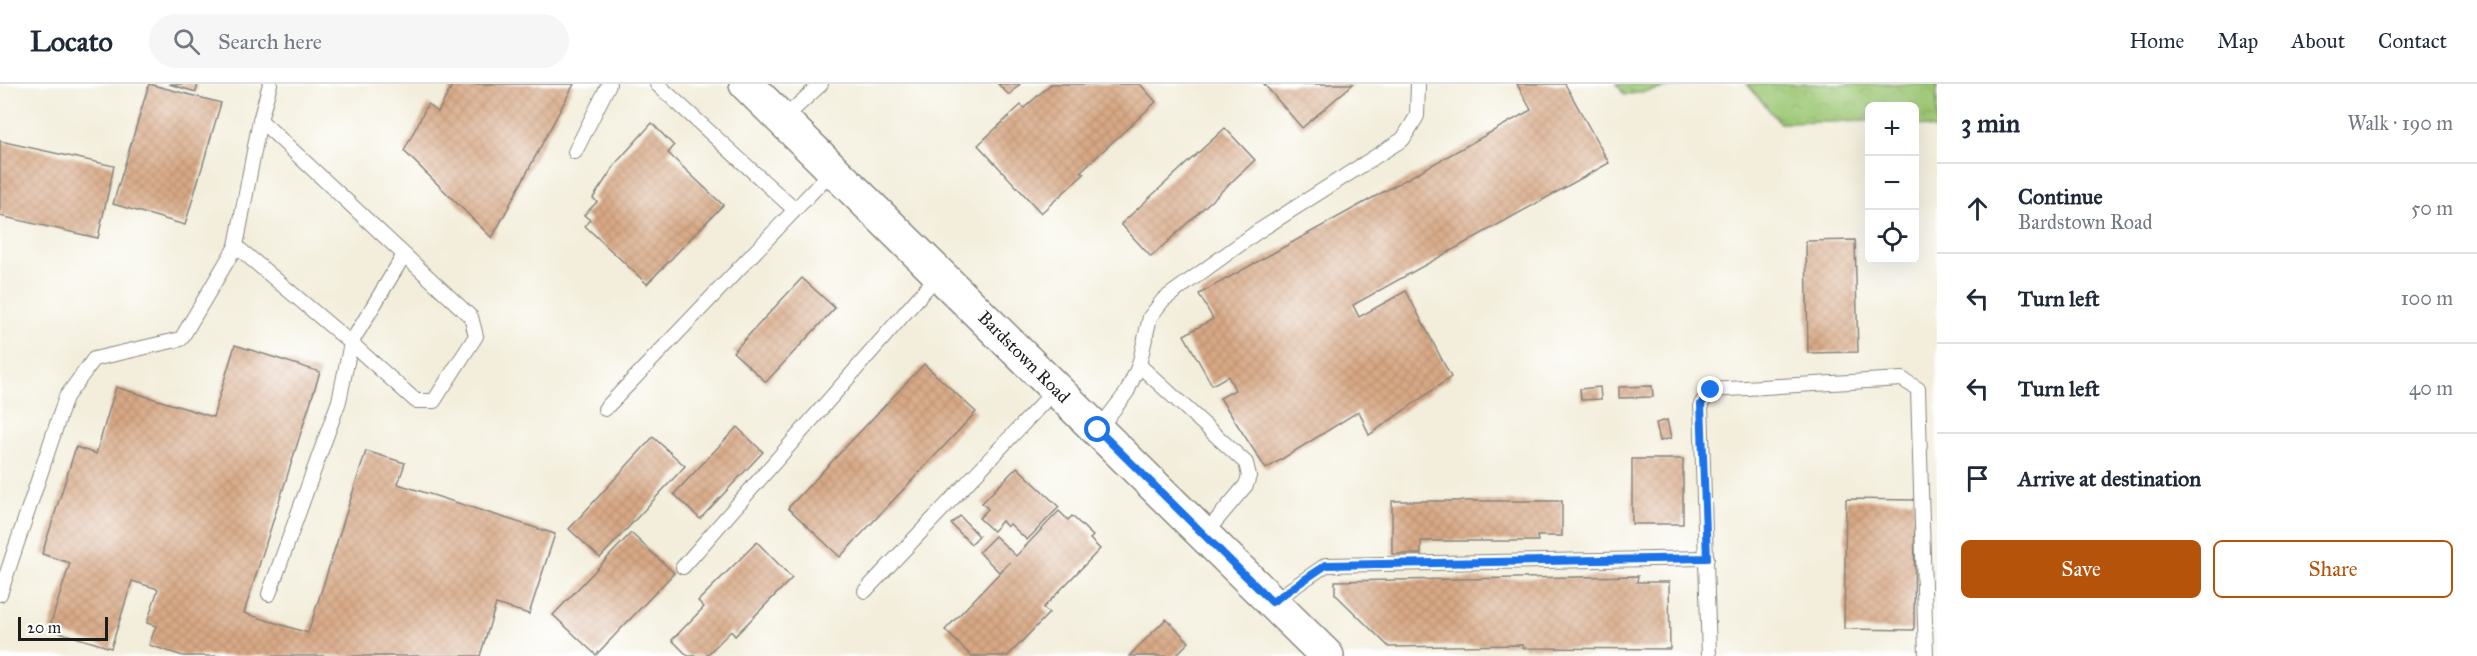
<!DOCTYPE html>
<meta charset="utf-8">
<style>
:root{--surface:#fff;--page:#f6f6f7;--text:#1f2937;--muted:#747a83;--line:#e0e1e3;--accent:#b45309}
body{margin:0;font-family:"IM FELL Great Primer",serif;background:var(--page);color:var(--text)}
.controls{position:absolute;right:18px;top:18px;display:grid;overflow:hidden;border-radius:9px;box-shadow:0 6px 24px #0002}
.controls button{width:54px;height:54px;display:grid;place-items:center;padding:0;border:0;border-bottom:2px solid var(--line);background:var(--surface);color:var(--text);font:30px sans-serif}
.scale{position:absolute;left:18px;bottom:15px;width:90px;box-sizing:border-box;padding-left:6px;border:3px solid #1c1c1c;border-top:0;font-size:16px;line-height:21px;white-space:nowrap;color:#1c1c1c;-webkit-text-stroke:4px #fff;paint-order:stroke}
.stop{position:absolute;width:18px;height:18px;margin:-14px;border:4px solid #1a73e8;border-radius:50%;background:#fff}
.stop.end{background:#1a73e8;border-color:#fff;box-shadow:0 2px 6px #0008}
.list{margin:0;padding:0;list-style:none}
h2{display:flex;justify-content:space-between;align-items:center;height:78px;margin:0;padding:0 24px;font-size:26px}
h2 small{font-size:20px;font-weight:400;color:var(--muted)}
.list li{display:grid;grid-template-columns:39px 1fr auto;gap:18px;align-items:center;box-sizing:border-box;height:90px;padding:0 24px;border-top:2px solid var(--line)}
.list b{display:block;font-size:22px;white-space:nowrap}
.list p{margin:0;font-size:20px;white-space:nowrap;color:var(--muted)}
.list em{font-size:20px;font-style:normal;color:var(--muted)}
.actions{display:flex;gap:12px;padding:18px 24px}
.actions a{flex:1;padding:14px 0;border:2px solid var(--accent);border-radius:9px;text-align:center;font-size:21px;color:var(--accent)}
.actions .main{background:var(--accent);color:#fff}
.icon{flex:none;width:33px;height:33px;fill:none;stroke:currentColor;stroke-width:2;stroke-linecap:round;stroke-linejoin:round}
.map{position:relative;flex:none;width:1937px;height:572px;overflow:hidden}
header{display:flex;align-items:center;gap:36px;box-sizing:border-box;height:84px;padding:0 30px;background:var(--surface);border-bottom:2px solid var(--line)}
header strong{font-size:28px}
nav{display:flex;gap:33px;margin-inline-start:auto;font-size:21px}
.search{width:420px;height:54px;background:var(--page);display:flex;align-items:center;gap:15px;box-sizing:border-box;padding:0 21px;border-radius:33px;color:var(--muted);font-size:22px}
main{display:flex}
aside{flex:1;background:var(--surface)}
.map>svg:first-child{display:block}
</style>
<header>
<strong>Locato</strong>
<div class="search"><svg class="icon" aria-label="search" viewBox="0 0 24 24"><circle cx="10" cy="10" r="6"/><path d="M15 15l6 6"/></svg>Search here</div>
<nav><a>Home</a><a>Map</a><a>About</a><a>Contact</a></nav>
</header>
<main>
<div class="map">
<svg width="1937" height="572" viewBox="0 0 1937 572">
<defs>
<pattern id="park-crowns" width="20" height="18" patternUnits="userSpaceOnUse" patternTransform="scale(1.5)"><rect width="20" height="18" fill="#9dc875"/><path d="M2 6a3 3 0 1 1 6 0M12 15a3 3 0 1 1 6 0" fill="none" stroke="#87ab65"/></pattern>
<pattern id="building-cross-hatch" width="8" height="8" patternUnits="userSpaceOnUse" patternTransform="scale(1.5)"><rect width="8" height="8" fill="#d8a985"/><path d="M0 0l8 8M0 8l8-8" fill="none" stroke="#b99172"/></pattern>
</defs>
<rect width="100%" height="100%" fill="#fff"/>
<filter id="ink" filterUnits="userSpaceOnUse"><feTurbulence type="fractalNoise" baseFrequency=".0167" numOctaves="2"/><feDisplacementMap in="SourceGraphic" scale="12" xChannelSelector="R" yChannelSelector="G"/><feConvolveMatrix kernelMatrix="1 2 1 2 8 2 1 2 1" color-interpolation-filters="sRGB"/></filter>
<filter id="wash" filterUnits="userSpaceOnUse"><feTurbulence type="fractalNoise" baseFrequency=".008" numOctaves="4" result="noise"/><feDisplacementMap in="SourceGraphic" scale="24" xChannelSelector="R" yChannelSelector="G"/><feGaussianBlur stdDeviation="1.35" result="paint"/><feColorMatrix in="noise" values="0 0 0 0 0 0 0 0 0 0 0 0 0 0 0 0 0 1.4 0 .05"/><feComposite in="paint" operator="in"/></filter>
<g filter="url(#wash)">
<rect width="100%" height="100%" fill="#f3eedb"/>
<g fill="url(#park-crowns)" stroke="#5c7248" stroke-width="1.5">
<polygon points="1617,0 1689,0 1624,11"/>
<polygon points="1747,0 1937,0 1937,46 1915,40 1914,22 1870,22 1869,37 1780,39"/>
</g>
<g id="blocks">
<g fill="url(#building-cross-hatch)">
<polygon points="149,0 221,19 185,141 113,120"/>
<polygon points="169,0 198,0 196,8"/>
<polygon points="453,0 574,0 492,154 404,67 428,20 438,28"/>
<polygon points="998,0 1020,0 1009,11"/>
<polygon points="1051,0 1140,0 1156,18 1081,87 1084,90 1041,129 978,61 1021,21 1024,24"/>
<polygon points="1264,0 1353,0 1302,44"/>
<polygon points="1517,0 1565,0 1609,79 1353,221 1359,233 1406,207 1451,293 1369,351 1359,327 1266,385 1220,314 1235,306 1228,292 1212,301 1184,251 1213,235 1199,210 1531,26"/>
<polygon points="652,39 674,62 668,69 723,121 647,200 585,142 590,136 584,131 597,118 593,114 617,78"/>
<polygon points="1225,44 1255,76 1151,173 1121,140"/>
<polygon points="0,57 114,82 98,154 0,132"/>
<polygon points="1855,156 1858,268 1808,269 1806,157"/>
<polygon points="802,194 835,224 766,298 733,268"/>
<polygon points="235,261 320,288 244,529 308,549 366,367 405,379 398,400 555,450 529,530 496,520 480,572 183,572 149,561 156,542 147,539 158,505 132,497 111,564 49,545 70,479 42,470 76,363 96,370 116,303 213,333"/>
<polygon points="924,280 976,328 840,473 788,424"/>
<polygon points="1652,302 1653,313 1619,314 1619,303"/>
<polygon points="1600,303 1601,315 1581,316 1580,305"/>
<polygon points="1667,336 1671,354 1660,357 1656,339"/>
<polygon points="737,343 763,368 700,435 674,410"/>
<polygon points="653,353 685,382 600,474 569,445"/>
<rect x="1632" y="375" width="51" height="65"/>
<polygon points="1017,383 1059,423 1027,456 1010,440 1007,443 1002,437 993,447 979,434 988,425 982,419"/>
<polygon points="1846,415 1915,416 1914,546 1844,545"/>
<polygon points="1392,417 1562,417 1562,452 1537,452 1538,457 1421,457 1421,470 1392,470"/>
<polygon points="1059,427 1068,436 1072,432 1093,452 1090,455 1100,465 1043,524 1049,529 1008,572 971,572 945,546 1010,478 999,488 979,468 995,452 1016,472"/>
<polygon points="960,432 979,452 971,460 951,440"/>
<polygon points="631,449 674,489 596,571 553,531"/>
<polygon points="757,458 792,494 735,552 731,547 706,572 688,572 672,556 704,523 698,517"/>
<polygon points="1638,492 1637,498 1669,498 1670,565 1523,564 1523,561 1389,563 1335,510 1335,497"/>
<polygon points="1166,535 1189,558 1175,572 1129,572"/>
</g>
</g>
</g>
<g filter="url(#ink)">
<use href="#blocks" fill-opacity="0" stroke="#88857c" stroke-width="1.5"/>
<g fill="none" stroke-linecap="round" stroke-linejoin="round">
<g stroke="#88857c" stroke-width="16">
<g id="lane">
<polyline points="657,0 795,126"/>
<polyline points="260,36 471,233 476,252 434,317 416,317 351,259 404,171"/>
<polyline points="782,36 821,0"/>
<polyline points="575,68 609,0"/>
<polyline points="1139,281 1246,379 1249,392 1246,401 1204,451"/>
<polyline points="605,325 833,86"/>
<polyline points="1098,346 1127,308 1139,281 1150,233 1163,216 1257,148 1403,55 1417,32 1418,0"/>
<polyline points="683,483 939,190"/>
<polyline points="865,507 1056,305"/>
<polyline points="0,510 66,313 94,275 181,255 236,162"/>
<polyline points="269,510 339,317 351,259 236,162 260,36 270,0"/>
<polyline points="1272,518 1326,481 1707,474"/>
<polyline points="1709,572 1701,320 1711,306 1902,295 1918,305 1926,572"/>
</g>
</g>
<g stroke="#88857c" stroke-width="36">
<polyline id="secondary" points="746,0 1327,572"/>
</g>
<use href="#lane" stroke="#fff" stroke-width="14"/>
<use href="#secondary" stroke="#fff" stroke-width="33"/>
</g>
</g>
<g fill="none" stroke-linecap="round" stroke-linejoin="round" filter="url(#ink)">
<polyline stroke="#1a73e8" stroke-width="8" points="1098,346 1272,518 1326,481 1707,474 1701,320 1711,306"/>
</g>
<g text-anchor="middle" dominant-baseline="central" stroke-width="4.5" stroke-linejoin="round" paint-order="stroke">
<g font-size="18" fill="#1c1c1c" stroke="#fff">
<text transform="translate(1024 273) rotate(45)">Bardstown Road</text>
</g>
</g>
</svg>
<div class="controls">
<button>+</button>
<button>−</button>
<button><svg class="icon" aria-label="locate" viewBox="0 0 24 24"><circle cx="12" cy="12" r="6"/><path d="M12 2v4M12 18v4M2 12h4M18 12h4"/></svg></button>
</div>
<div class="scale">20 m</div>
<div class="stop" style="left:1098px;top:346px"></div>
<div class="stop end" style="left:1711px;top:306px"></div>
</div>
<aside>
<h2>3 min<small>Walk · 190 m</small></h2>
<ul class="list">
<li><svg class="icon" aria-label="ahead" viewBox="0 0 24 24"><path d="M12 20V5M6 11l6-6 6 6"/></svg><div><b>Continue</b><p>Bardstown Road</p></div><em>50 m</em></li>
<li><svg class="icon" aria-label="left" viewBox="0 0 24 24"><path d="M17 20v-9H6M10 6l-5 5 5 5"/></svg><div><b>Turn left</b></div><em>100 m</em></li>
<li><svg class="icon" aria-label="left" viewBox="0 0 24 24"><path d="M17 20v-9H6M10 6l-5 5 5 5"/></svg><div><b>Turn left</b></div><em>40 m</em></li>
<li><svg class="icon" aria-label="arrive" viewBox="0 0 24 24"><path d="M6 21V4h12l-3 4 3 4H6"/></svg><div><b>Arrive at destination</b></div></li>
</ul>
<div class="actions"><a class="main">Save</a><a>Share</a></div>
</aside>
</main>
